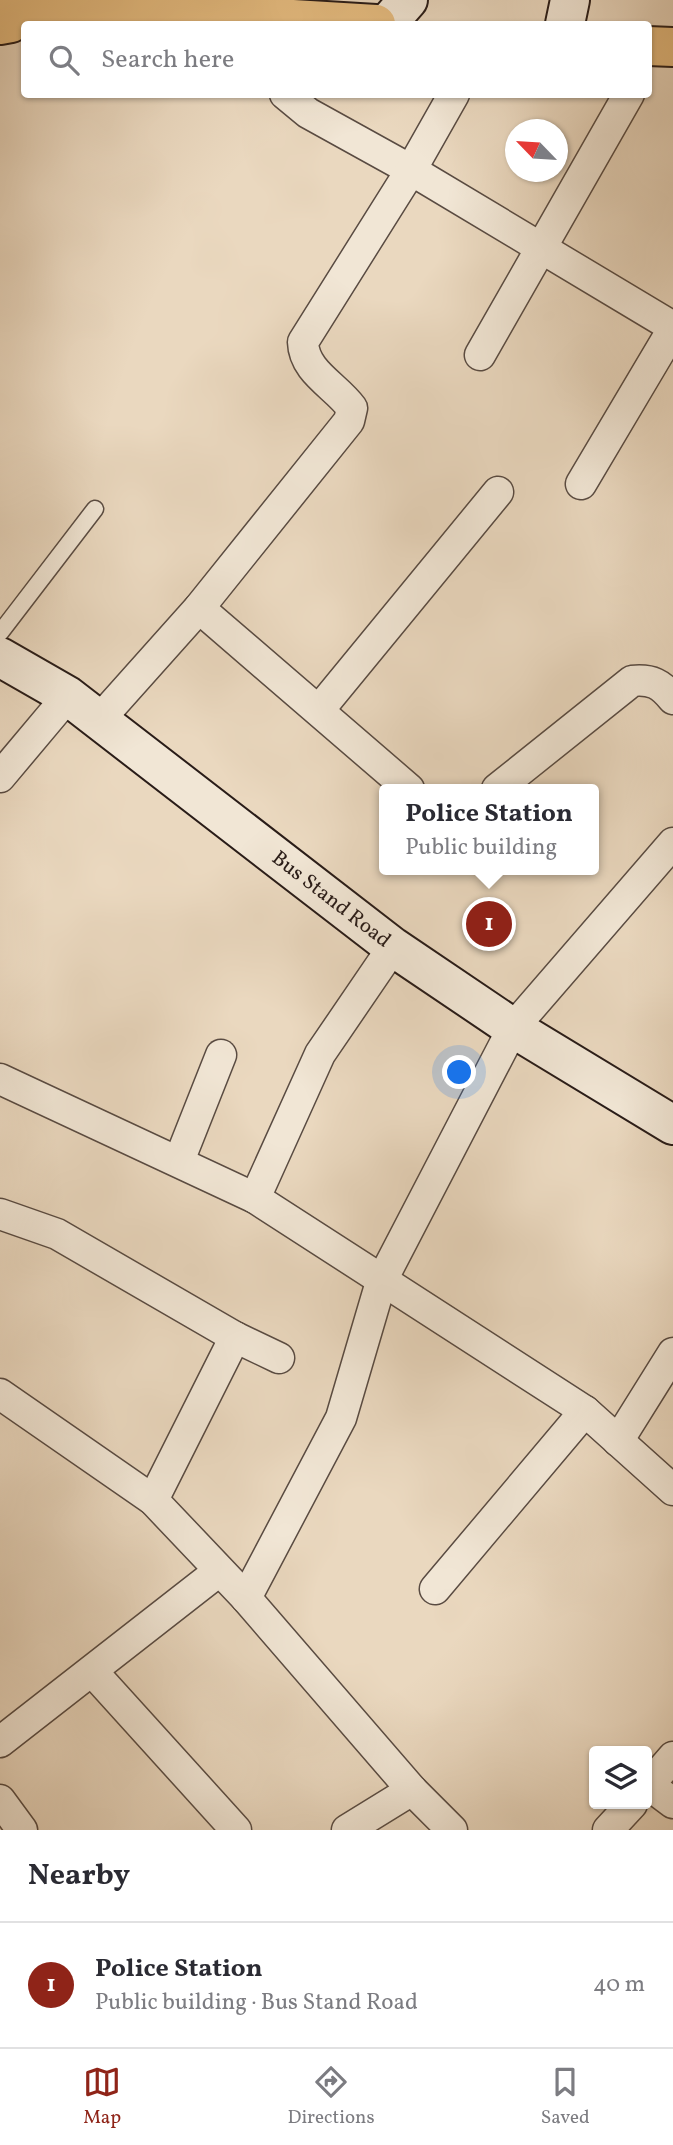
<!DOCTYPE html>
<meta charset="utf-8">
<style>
:root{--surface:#fff;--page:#f7f7f7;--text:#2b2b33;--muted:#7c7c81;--line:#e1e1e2;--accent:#8f2418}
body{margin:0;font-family:Vollkorn,serif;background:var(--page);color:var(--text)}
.controls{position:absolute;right:21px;bottom:21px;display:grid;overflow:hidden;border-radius:7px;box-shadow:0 2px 5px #0004}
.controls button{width:63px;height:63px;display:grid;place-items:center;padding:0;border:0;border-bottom:2px solid var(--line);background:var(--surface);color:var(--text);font:35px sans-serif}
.compass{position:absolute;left:505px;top:119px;width:63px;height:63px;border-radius:50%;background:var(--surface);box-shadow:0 2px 5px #0004;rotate:295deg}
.you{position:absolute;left:460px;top:1073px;width:24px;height:24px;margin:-18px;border:5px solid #fff;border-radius:50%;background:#1a73e8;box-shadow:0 0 0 10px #1a73e833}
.badge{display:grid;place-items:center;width:46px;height:46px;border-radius:50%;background:var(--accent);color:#fff;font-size:23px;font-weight:700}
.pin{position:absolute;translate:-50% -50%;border:4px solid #fff;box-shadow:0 2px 7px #0006}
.popup{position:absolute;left:379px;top:784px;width:220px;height:91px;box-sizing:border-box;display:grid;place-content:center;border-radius:7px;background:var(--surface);filter:drop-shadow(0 2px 5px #0005);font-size:23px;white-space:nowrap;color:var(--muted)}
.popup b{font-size:26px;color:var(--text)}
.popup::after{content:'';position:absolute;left:50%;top:100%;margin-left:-14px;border:14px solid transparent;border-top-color:var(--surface)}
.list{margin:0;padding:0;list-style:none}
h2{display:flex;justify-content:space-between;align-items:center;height:91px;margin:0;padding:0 28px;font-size:30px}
h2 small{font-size:23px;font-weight:400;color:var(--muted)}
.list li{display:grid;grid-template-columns:46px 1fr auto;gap:21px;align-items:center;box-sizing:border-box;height:126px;padding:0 28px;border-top:2px solid var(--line)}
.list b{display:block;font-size:26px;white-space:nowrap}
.list p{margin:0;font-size:23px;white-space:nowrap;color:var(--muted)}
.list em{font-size:23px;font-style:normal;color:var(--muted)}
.icon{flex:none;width:38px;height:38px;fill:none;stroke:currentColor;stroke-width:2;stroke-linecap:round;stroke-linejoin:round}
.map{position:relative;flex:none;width:673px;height:1830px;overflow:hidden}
.search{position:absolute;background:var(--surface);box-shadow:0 2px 5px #0004;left:21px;right:21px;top:21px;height:77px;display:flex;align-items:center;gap:18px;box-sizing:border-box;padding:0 24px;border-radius:7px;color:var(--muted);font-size:26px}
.sheet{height:217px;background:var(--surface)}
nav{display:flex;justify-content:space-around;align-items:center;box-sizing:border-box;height:98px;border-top:2px solid var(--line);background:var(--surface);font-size:19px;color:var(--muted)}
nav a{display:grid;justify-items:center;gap:4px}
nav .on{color:var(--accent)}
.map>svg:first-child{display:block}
</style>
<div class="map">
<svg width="673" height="1830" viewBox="0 0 673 1830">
<rect width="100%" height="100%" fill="#ead8bf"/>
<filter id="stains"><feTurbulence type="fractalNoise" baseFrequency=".00286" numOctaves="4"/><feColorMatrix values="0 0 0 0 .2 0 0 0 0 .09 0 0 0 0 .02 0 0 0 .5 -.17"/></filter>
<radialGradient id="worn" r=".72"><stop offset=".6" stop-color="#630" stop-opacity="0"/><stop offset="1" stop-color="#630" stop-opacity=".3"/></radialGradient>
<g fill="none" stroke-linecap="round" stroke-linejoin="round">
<g stroke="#594b42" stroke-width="19">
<polyline id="lane" points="0,633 95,509"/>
</g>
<g stroke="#594b42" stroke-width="33">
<g id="street">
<polyline points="285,94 308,113 411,170 673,327"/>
<polyline points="480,355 629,94"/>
<polyline points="581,484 673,329"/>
<polyline points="199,608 409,789"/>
<polyline points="319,710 498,492"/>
<path d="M99,720L199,608L349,421L352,408C335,385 304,372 303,342L411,170L454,94"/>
<polyline points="0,777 68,696"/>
<path d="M497,789L632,681C652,679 661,684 673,699"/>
<polyline points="0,1079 255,1198 585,1411 673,1490"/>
<polyline points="179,1161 221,1055"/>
<polyline points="255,1198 320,1054 393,947"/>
<polyline points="0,1214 57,1234 235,1337 279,1358"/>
<polyline points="0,1394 153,1500 246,1598 412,1790 452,1830"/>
<polyline points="618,1441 673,1353"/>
<polyline points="153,1500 235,1337"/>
<polyline points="435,1589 585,1411"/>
<polyline points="246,1598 341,1418 381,1282 513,1028 673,843"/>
<polyline points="92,1671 236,1830"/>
<polyline points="0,1742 219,1571"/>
<polyline points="649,1785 673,1803"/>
<polyline points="647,1787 673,1757"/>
<polyline points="0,1800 22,1830"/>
<polyline points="347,1830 412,1790"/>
<polyline points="608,1830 632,1804"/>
</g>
</g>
<g stroke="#291c18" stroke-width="42">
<g id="secondary">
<polyline points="387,24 408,0"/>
<polyline points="565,24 570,0"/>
<path id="s1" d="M0,657L68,696L393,947L513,1028L673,1125"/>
</g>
</g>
<g stroke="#291c18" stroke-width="42">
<g id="primary">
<polyline points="16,0 31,10 260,17 376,24"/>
<polyline points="0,25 11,23 31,10"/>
<polyline points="648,46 673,47"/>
</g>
</g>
<use href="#lane" stroke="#f1e6d5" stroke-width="16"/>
<use href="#street" stroke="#f1e6d5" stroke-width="30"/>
<use href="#secondary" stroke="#f1e6d5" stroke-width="38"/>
<use href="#primary" stroke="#e5bc80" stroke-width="38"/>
</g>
<g text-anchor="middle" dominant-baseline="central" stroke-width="5" stroke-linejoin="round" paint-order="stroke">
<g font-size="21" fill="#291c18" stroke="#f1e6d5">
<text stroke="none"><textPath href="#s1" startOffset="411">Bus Stand Road</textPath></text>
</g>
</g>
<rect width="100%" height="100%" filter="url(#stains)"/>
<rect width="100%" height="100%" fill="url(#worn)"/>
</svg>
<div class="controls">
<button><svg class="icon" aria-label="layers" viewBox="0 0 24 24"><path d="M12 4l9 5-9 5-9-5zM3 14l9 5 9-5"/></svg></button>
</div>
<svg class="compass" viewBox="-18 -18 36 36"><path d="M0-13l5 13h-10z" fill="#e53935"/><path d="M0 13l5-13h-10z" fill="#7c7c81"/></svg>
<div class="you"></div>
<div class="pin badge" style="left:489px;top:924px">1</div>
<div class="popup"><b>Police Station</b>Public building</div>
<div class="search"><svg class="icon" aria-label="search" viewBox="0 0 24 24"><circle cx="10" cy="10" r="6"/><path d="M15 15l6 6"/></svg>Search here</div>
</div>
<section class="sheet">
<h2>Nearby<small></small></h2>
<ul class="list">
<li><span class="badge">1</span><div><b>Police Station</b><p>Public building · Bus Stand Road</p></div><em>40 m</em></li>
</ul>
</section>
<nav>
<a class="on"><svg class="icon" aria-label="map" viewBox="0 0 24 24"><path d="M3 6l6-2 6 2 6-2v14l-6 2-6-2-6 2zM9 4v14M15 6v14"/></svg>Map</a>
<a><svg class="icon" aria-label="directions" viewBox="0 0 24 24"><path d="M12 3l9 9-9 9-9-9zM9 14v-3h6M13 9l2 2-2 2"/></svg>Directions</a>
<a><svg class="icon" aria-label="saved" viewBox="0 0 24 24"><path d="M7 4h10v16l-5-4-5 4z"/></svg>Saved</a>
</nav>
